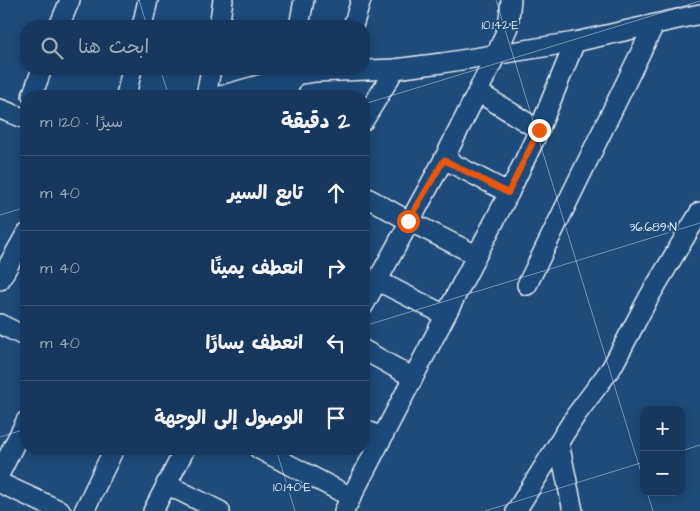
<!DOCTYPE html>
<html lang="ar">
<meta charset="utf-8">
<style>
:root{--surface:#17385c;--page:#203f62;--text:#f1f3f6;--muted:#9eacbb;--line:#365272}
body{margin:0;font-family:"Architects Daughter","Playpen Sans Arabic",sans-serif;background:var(--page);color:var(--text);direction:rtl}
.controls{position:absolute;right:15px;bottom:15px;display:grid;overflow:hidden;border-radius:10px;box-shadow:0 2px 12px #0003}
.controls button{width:45px;height:45px;display:grid;place-items:center;padding:0;border:0;border-bottom:1px solid var(--line);background:var(--surface);color:var(--text);font:25px sans-serif}
.stop{position:absolute;width:15px;height:15px;margin:-11px;border:4px solid #ea580c;border-radius:50%;background:#fff}
.stop.end{background:#ea580c;border-color:#fff;box-shadow:0 1px 5px #0008}
.list{margin:0;padding:0;list-style:none}
h2{display:flex;justify-content:space-between;align-items:center;height:65px;margin:0;padding:0 20px;font-size:21px}
h2 small{font-size:16px;font-weight:400;color:var(--muted)}
.list li{display:grid;grid-template-columns:32px 1fr auto;gap:15px;align-items:center;box-sizing:border-box;height:75px;padding:0 20px;border-top:1px solid var(--line)}
.list b{display:block;font-size:19px;white-space:nowrap}
.list em{font-size:16px;font-style:normal;color:var(--muted)}
.icon{flex:none;width:28px;height:28px;fill:none;stroke:currentColor;stroke-width:2;stroke-linecap:round;stroke-linejoin:round}
.map{position:relative;flex:none;width:700px;height:511px;overflow:hidden;direction:ltr}
.search{position:absolute;background:var(--surface);box-shadow:0 2px 12px #0003;left:20px;top:20px;width:350px;height:55px;display:flex;align-items:center;gap:12px;box-sizing:border-box;padding:0 18px;border-radius:20px;color:var(--muted);font-size:19px}
.panel{position:absolute;background:var(--surface);box-shadow:0 2px 12px #0003;left:20px;top:90px;width:350px;height:365px;border-radius:20px;direction:rtl}
.map>svg:first-child{display:block}
</style>
<div class="map">
<svg width="700" height="511" viewBox="0 0 700 511">
<rect width="100%" height="100%" fill="#1f4a7a"/>
<filter id="ink" filterUnits="userSpaceOnUse"><feTurbulence type="fractalNoise" baseFrequency=".02" numOctaves="2"/><feDisplacementMap in="SourceGraphic" scale="10" xChannelSelector="R" yChannelSelector="G"/><feConvolveMatrix kernelMatrix="1 2 1 2 8 2 1 2 1" color-interpolation-filters="sRGB"/></filter>
<g filter="url(#ink)">
<g fill="none" stroke-linecap="round" stroke-linejoin="round">
<g stroke="#e8f1f8" stroke-width="22">
<g id="minor">
<polyline points="59,26 70,0"/>
<polyline points="142,26 148,0"/>
<polyline points="219,26 223,0"/>
<polyline points="299,26 304,0"/>
<polyline points="353,26 361,0"/>
<polyline points="478,92 539,130"/>
<polyline points="32,96 42,69"/>
<polyline points="126,96 132,69"/>
<polyline points="206,96 211,69"/>
<polyline points="220,96 294,75 314,72 395,69 442,63 575,42 700,14"/>
<polyline points="285,96 294,75 293,69"/>
<polyline points="0,109 26,119"/>
<polyline points="364,120 395,69"/>
<polyline points="444,159 509,193"/>
<polyline points="364,196 409,221 476,255"/>
<polyline points="0,280 26,234"/>
<polyline points="376,280 445,315"/>
<polyline points="527,285 654,25"/>
<polyline points="364,305 444,159 496,55 508,27 511,0"/>
<polyline points="0,324 26,337"/>
<polyline points="364,350 412,377"/>
<polyline points="364,429 382,438"/>
<polyline points="559,443 573,511"/>
<polyline points="259,449 351,497"/>
<polyline points="0,473 26,421"/>
<polyline points="0,483 61,511"/>
<polyline points="166,484 220,511"/>
<polyline points="84,511 114,449"/>
<polyline points="153,511 185,449"/>
<polyline points="344,511 509,193 539,130 575,42"/>
<polyline points="516,511 576,415 612,367 649,297 700,212"/>
</g>
</g>
<use href="#minor" stroke="#1f4a7a" stroke-width="19"/>
</g>
</g>
<g fill="none" stroke-linecap="round" stroke-linejoin="round" filter="url(#ink)">
<polyline stroke="#ea580c" stroke-width="6" points="408,221 444,160 508,193 539,130"/>
</g>
<path fill="none" stroke="#e8f1f8" stroke-width="1" stroke-opacity="0.45" d="M139,0L147,26M496,0L644,482M160,69L169,96M364,104L700,1M0,215L26,207M364,326L700,223M0,437L26,429M276,449L295,511M681,451L700,445M647,492L653,511M485,511L644,462"/>
<g font-size="12" text-anchor="middle" fill="#e8f1f8" stroke="#1f4a7a" stroke-width="4" stroke-linejoin="round" paint-order="stroke">
<text x="500" y="29">10.142°E</text>
<text x="653" y="231">36.689°N</text>
<text x="292" y="491">10.140°E</text>
</g>
</svg>
<div class="controls">
<button>+</button>
<button>−</button>
</div>
<div class="stop" style="left:408px;top:221px"></div>
<div class="stop end" style="left:539px;top:130px"></div>
<div class="search"><svg class="icon" aria-label="search" viewBox="0 0 24 24"><circle cx="10" cy="10" r="6"/><path d="M15 15l6 6"/></svg>ابحث هنا</div>
<section class="panel">
<h2>2 دقيقة<small>سيرًا · 120 m</small></h2>
<ul class="list">
<li><svg class="icon" aria-label="ahead" viewBox="0 0 24 24"><path d="M12 20V5M6 11l6-6 6 6"/></svg><div><b>تابع السير</b></div><em>40 m</em></li>
<li><svg class="icon" aria-label="right" viewBox="0 0 24 24"><path d="M7 20v-9h11M14 6l5 5-5 5"/></svg><div><b>انعطف يمينًا</b></div><em>40 m</em></li>
<li><svg class="icon" aria-label="left" viewBox="0 0 24 24"><path d="M17 20v-9H6M10 6l-5 5 5 5"/></svg><div><b>انعطف يسارًا</b></div><em>40 m</em></li>
<li><svg class="icon" aria-label="arrive" viewBox="0 0 24 24"><path d="M6 21V4h12l-3 4 3 4H6"/></svg><div><b>الوصول إلى الوجهة</b></div></li>
</ul>
</section>
</div>
